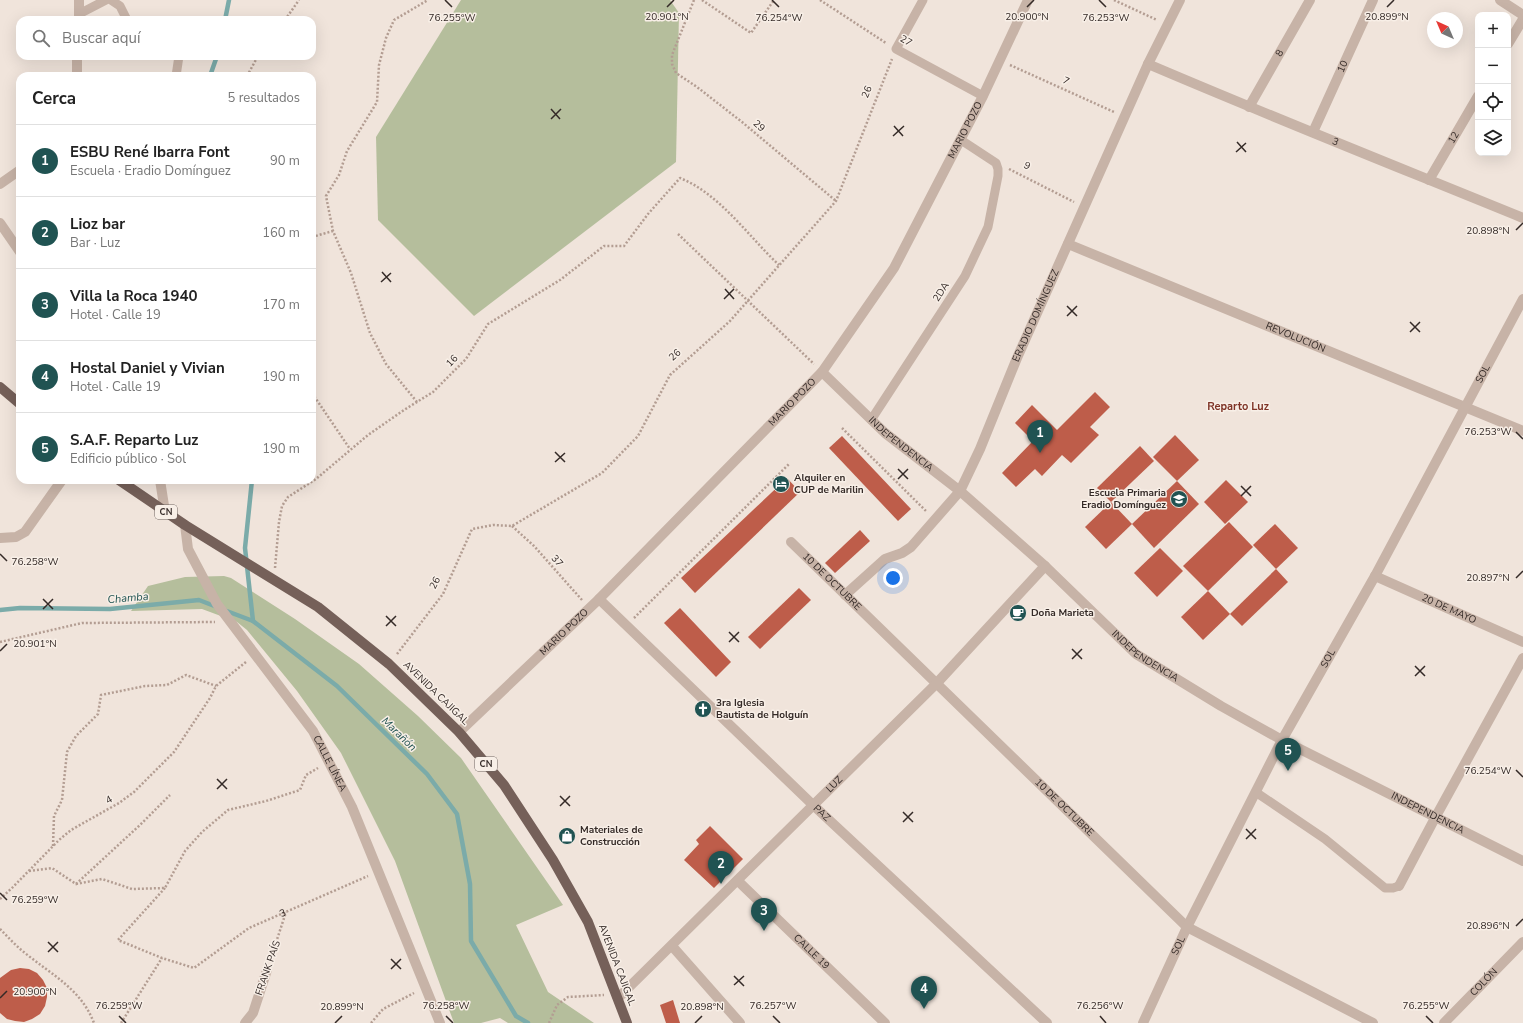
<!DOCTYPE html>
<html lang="es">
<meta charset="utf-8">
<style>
:root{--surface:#fff;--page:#f2f2f2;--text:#222;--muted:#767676;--line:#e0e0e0;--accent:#205352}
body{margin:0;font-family:"Nunito Sans",sans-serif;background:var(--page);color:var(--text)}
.controls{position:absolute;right:12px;top:12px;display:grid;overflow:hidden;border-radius:8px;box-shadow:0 4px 16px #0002}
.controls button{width:36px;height:36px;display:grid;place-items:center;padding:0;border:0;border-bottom:1px solid var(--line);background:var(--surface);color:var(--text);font:20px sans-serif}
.compass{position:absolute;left:1427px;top:12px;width:36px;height:36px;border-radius:50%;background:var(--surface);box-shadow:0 4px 16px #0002;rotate:316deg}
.you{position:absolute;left:893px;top:578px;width:14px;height:14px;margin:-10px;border:3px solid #fff;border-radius:50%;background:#1a73e8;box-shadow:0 0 0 6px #1a73e833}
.badge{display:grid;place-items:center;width:26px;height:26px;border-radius:50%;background:var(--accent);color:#fff;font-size:13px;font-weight:700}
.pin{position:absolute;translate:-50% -33px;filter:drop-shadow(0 1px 2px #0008)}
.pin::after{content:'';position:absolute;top:21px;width:14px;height:12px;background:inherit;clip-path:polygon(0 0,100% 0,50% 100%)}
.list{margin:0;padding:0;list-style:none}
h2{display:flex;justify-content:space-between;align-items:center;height:52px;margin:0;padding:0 16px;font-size:17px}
h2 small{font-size:13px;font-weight:400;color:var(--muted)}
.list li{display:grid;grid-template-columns:26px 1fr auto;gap:12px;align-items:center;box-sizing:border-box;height:72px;padding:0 16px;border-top:1px solid var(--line)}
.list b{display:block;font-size:15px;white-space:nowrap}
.list p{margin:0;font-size:13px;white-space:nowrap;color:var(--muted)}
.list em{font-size:13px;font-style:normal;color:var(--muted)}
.icon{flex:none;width:22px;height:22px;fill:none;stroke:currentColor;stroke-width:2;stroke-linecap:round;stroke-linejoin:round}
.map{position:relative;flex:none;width:1523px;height:1023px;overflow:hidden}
.search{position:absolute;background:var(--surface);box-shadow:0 4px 16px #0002;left:16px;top:16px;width:300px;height:44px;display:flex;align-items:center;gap:10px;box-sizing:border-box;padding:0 14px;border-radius:12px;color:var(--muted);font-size:15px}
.panel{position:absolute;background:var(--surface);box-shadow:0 4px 16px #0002;left:16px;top:72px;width:300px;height:412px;border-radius:12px}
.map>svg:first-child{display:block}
</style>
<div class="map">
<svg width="1523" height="1023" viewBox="0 0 1523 1023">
<rect width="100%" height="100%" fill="#f0e4db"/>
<g fill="#b5be9c">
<polygon points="461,0 670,0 679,13 676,162 474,316 378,220 376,137"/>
<polygon points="224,576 231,578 295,619 359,664 418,716 461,758 563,905 516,925 548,992 594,1023 508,1023 500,1018 481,1023 454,1023 395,861 341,753 297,691 247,630 237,622 202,609 131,611 148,586 185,577"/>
</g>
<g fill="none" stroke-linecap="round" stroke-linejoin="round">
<g stroke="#7baba9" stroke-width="4.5">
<polyline points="225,20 229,0"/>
<polyline points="210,76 217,56"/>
<polyline points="252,480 245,548 253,621"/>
<polyline points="0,610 20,608 110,609 199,600 217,607"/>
<polyline points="224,610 253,621 337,686 427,774 457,814 470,884 471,941 516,1016 528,1023"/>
</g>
</g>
<g fill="#be5d4a">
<polygon points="1095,392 1110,407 1090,427 1099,435 1071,463 1062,455 1042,476 1035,469 1016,487 1002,473 1033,441 1015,423 1032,405 1057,430"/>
<polygon points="1175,435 1199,460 1177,481 1153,457"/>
<polygon points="842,436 911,509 898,521 829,448"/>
<polygon points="1140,446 1154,461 1111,502 1097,488"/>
<polygon points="787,478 800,492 695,593 681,578"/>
<polygon points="1226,480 1248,502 1225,524 1204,502"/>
<polygon points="1177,481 1199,504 1154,548 1132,524"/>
<polygon points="1111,502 1132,524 1106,549 1085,527"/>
<polygon points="1229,522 1253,547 1208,591 1183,566"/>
<polygon points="1275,524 1298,548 1276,569 1253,545"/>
<polygon points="860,530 870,541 835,573 825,563"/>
<polygon points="1160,548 1183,571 1157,597 1134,573"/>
<polygon points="1276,569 1288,582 1242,626 1230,614"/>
<polygon points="799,588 811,600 760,649 748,637"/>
<polygon points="1208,591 1230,614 1203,640 1181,617"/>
<polygon points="680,608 731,662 716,677 664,623"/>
<polygon points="710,826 743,859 714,888 684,860 699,844 696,840"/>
<polygon points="20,968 29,969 37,973 43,980 47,988 47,997 45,1006 40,1014 32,1019 24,1022 15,1021 7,1019 0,1013 0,978 11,970"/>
<polygon points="673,1000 680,1023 666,1023 660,1005"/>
</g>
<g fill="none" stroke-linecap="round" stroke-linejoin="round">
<g stroke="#b39d92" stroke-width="2.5" stroke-dasharray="2 2" stroke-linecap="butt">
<polyline points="694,0 672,55 672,64 676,73 697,87 742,122 836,201"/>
<polyline points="702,0 751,33 774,0"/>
<polyline points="820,0 886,43"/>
<polyline points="1114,0 1157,20"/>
<polyline points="285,20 299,0"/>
<polyline points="1010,65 1114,112"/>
<polyline points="247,76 258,56"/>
<polyline points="1009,169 1074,202"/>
<polyline points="678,234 814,364"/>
<polyline points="312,237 333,231"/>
<polyline points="312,393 350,449"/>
<polyline points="417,402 386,364 370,333 351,273 333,231 326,196 339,175 347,151 377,102 379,65 386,38 394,20 428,0"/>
<polyline points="842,428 927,512"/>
<polyline points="512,526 534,546 582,600"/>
<path d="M275,568L279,522L282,506L288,497L316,479L368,435L404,410L433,392L466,359L488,324L560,280L604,246H624L648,214L680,178C720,194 748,236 779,265"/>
<polyline points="634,618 789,464"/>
<polyline points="0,642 82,623 215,622"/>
<polyline points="397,654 443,594 472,529 493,525 512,526 602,473 638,436 670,375 730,321 836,201 892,59"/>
<polyline points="53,846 54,816 62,800 67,752 76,736 98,714 101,695 145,686 167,685 186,675 216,686"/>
<polyline points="29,871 52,868 76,884 140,825 170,795"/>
<polyline points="76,884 102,879 132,889 165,888 185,851 202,832 228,810 266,801 300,790 306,775 318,768"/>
<path id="s1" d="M165,888L118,940L162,958L194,968L249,928L368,876"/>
<polyline points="0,899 12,888 59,840 71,830 119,803 134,792 174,752 210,698 216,686 246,662"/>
<path d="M0,929C8,937 16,946 25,953C52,975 81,989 94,1023"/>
<polyline points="271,958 286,912"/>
<polyline points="121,1023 162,958"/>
<polyline points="371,1023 383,1009 414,993"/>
<polyline points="549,1023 557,1005 568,997 604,995"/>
</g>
<g stroke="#c7b3a7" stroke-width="9">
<polyline points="111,0 120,6 127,20"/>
<polyline points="923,0 896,49 983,96"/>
<polyline points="79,14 106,0"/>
<polyline points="176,76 179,56"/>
<polyline points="871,420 965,276 988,227 998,176 998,169 996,163 961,140"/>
<polyline points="1257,793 1325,839 1385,888 1393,888 1399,886"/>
</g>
<g stroke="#c7b3a7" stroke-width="10">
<polyline points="79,20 79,0"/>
<polyline points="1508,44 1523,19"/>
<path id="s2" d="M1148,64C1272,117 1398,167 1523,218"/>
<polyline points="77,76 77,56"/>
<path id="s3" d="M1249,107L1310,0"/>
<path id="s4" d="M1313,132L1373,0"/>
<path id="s5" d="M1429,180L1478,96"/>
<polyline points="0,184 20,170"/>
<path id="s6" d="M1068,244L1523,431"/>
<path id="s7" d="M822,372L885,433L960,491L1045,566L1136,654L1221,706L1282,740L1523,861"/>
<path id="s8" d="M185,525L188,549L217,604L313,731L352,807L440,1023"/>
<polyline points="0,538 16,537 25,532 62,480"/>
<path id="s9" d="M791,542L1187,927L1373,1023"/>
<path id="s10" d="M1375,576L1523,642"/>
<path id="s11" d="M845,595L885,559L902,553L911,547L960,491L980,449L1017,358L1148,64L1180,0"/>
<path id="s12" d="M599,599L813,805L1047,1023"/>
<path id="s13" d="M459,732L599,599L822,372L894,268L983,96L1028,0"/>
<path id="s14" d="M738,881L885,1023"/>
<polyline points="1399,886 1435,818 1523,658"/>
<polyline points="672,946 740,1023"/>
<path id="s15" d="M618,998L936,684L1045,566"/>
<polyline points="245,1023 253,1013 267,970"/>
<path id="s16" d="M1143,1023L1187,927L1282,740L1375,576L1523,299"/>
<path id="s17" d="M1444,1023L1523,942"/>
</g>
<g stroke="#c7b3a7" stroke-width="10">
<polyline points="1500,0 1523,15"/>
<polyline points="0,223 20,252"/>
<polyline points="160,480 165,512"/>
</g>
<g stroke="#756059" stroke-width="10">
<polyline points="0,387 20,404"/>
<polyline points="119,480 185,525 318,607 389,664 459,732 504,785 553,860 588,922 627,1023"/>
</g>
</g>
<path fill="none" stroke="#342a27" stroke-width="1.5" d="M445,0L452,7M772,0L779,7M1099,0L1106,7M667,7L674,0M1027,7L1034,0M1387,7L1394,0M551,109L560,119M551,119L561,109M894,126L903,136M893,136L904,126M1237,142L1246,152M1236,152L1246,143M1516,230L1523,223M382,272L391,282M381,282L391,273M725,289L734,299M724,299L734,289M1067,306L1077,316M1067,316L1077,306M1410,322L1420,332M1410,332L1420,322M1516,432L1523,439M555,452L565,462M555,462L565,453M898,469L908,479M898,479L908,469M1241,486L1251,496M1241,496L1251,486M0,554L7,561M1516,578L1523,571M43,599L53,609M43,609L53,599M386,616L396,626M386,626L396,616M729,632L739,642M729,642L739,632M1072,649L1082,659M0,651L7,644M1072,659L1082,649M1415,666L1425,676M1415,676L1425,666M1516,770L1523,777M217,779L227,789M217,789L227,779M560,796L570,806M560,806L570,796M903,812L913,822M903,822L913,812M1246,829L1256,839M1246,839L1256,829M0,893L7,900M1516,926L1523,919M48,942L58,952M48,952L58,942M391,959L401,969M391,969L401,959M734,976L744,986M734,985L744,976M0,998L7,991M119,1016L126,1023M446,1016L453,1023M773,1016L780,1023M1100,1016L1106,1023M1426,1016L1433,1023M335,1023L342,1016M695,1023L702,1016"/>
<defs>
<g id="hotel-disc" transform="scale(0.9)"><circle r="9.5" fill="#205352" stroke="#f8efe7"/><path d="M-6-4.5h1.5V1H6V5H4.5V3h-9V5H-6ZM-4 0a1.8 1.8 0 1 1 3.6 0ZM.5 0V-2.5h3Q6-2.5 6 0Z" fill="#fff"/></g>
<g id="school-disc" transform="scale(0.9)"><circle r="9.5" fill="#205352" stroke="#f8efe7"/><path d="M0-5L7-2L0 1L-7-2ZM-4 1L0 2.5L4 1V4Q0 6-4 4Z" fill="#fff"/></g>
<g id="cafe-disc" transform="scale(0.9)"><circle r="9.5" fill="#205352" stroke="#f8efe7"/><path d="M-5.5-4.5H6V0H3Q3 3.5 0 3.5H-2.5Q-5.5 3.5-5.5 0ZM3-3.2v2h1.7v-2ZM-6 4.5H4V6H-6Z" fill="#fff"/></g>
<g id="church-disc" transform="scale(0.9)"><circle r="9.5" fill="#205352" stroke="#f8efe7"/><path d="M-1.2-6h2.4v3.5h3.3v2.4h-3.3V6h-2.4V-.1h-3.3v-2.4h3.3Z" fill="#fff"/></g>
<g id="shop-disc" transform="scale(0.9)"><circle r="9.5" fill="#205352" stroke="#f8efe7"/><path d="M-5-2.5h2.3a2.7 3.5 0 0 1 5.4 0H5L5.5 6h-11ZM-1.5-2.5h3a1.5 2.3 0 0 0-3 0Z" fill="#fff"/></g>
</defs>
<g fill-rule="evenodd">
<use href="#hotel-disc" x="781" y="484"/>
<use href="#school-disc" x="1179" y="499"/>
<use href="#cafe-disc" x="1018" y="613"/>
<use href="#church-disc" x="703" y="709"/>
<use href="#shop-disc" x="567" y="836"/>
</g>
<g text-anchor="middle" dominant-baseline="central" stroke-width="3" stroke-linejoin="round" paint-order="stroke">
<g fill="#f8efe7" stroke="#6f6561" stroke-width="1">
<rect x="155" y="505" width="22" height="14" rx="3"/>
<rect x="475" y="757" width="22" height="14" rx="3"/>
</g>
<g font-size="9" font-weight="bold" fill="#342a27">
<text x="166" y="512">CN</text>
<text x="486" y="764">CN</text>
</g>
<g font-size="10" fill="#342a27" stroke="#f8efe7">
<text transform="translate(906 41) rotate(30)">27</text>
<text stroke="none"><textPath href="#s3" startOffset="62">8</textPath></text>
<text stroke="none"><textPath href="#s4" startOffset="72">10</textPath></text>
<text transform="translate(1066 81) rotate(25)">7</text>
<text transform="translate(867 92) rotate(-68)">26</text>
<text transform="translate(759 126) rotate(41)">29</text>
<text stroke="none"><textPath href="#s13" startOffset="793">MARIO POZO</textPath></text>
<text stroke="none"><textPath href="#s5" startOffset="49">12</textPath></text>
<text stroke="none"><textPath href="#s2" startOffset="203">3</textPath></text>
<text transform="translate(1027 166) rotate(27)">9</text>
<text transform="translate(941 292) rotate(-57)">2DA</text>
<text stroke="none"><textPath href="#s11" startOffset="348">ERADIO DOMÍNGUEZ</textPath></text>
<text stroke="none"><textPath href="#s6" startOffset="246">REVOLUCIÓN</textPath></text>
<text transform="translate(675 355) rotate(-42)">26</text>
<text transform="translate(452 361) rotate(-46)">16</text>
<text stroke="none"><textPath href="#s16" startOffset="733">SOL</textPath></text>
<text stroke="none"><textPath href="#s13" startOffset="469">MARIO POZO</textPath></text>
<text stroke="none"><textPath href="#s7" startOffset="107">INDEPENDENCIA</textPath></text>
<text transform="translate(557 561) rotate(48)">37</text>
<text stroke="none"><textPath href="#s9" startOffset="57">10 DE OCTUBRE</textPath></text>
<text transform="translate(435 583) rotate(-63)">26</text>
<text stroke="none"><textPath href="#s10" startOffset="81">20 DE MAYO</textPath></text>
<text stroke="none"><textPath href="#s13" startOffset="145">MARIO POZO</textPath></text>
<text stroke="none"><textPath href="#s7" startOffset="431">INDEPENDENCIA</textPath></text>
<text stroke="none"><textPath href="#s16" startOffset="409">SOL</textPath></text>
<text transform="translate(436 693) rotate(44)">AVENIDA CAJIGAL</text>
<text stroke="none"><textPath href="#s8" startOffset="282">CALLE LÍNEA</textPath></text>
<text stroke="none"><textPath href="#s15" startOffset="304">LUZ</textPath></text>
<text transform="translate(109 800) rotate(-29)">4</text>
<text stroke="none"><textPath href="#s9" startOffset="381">10 DE OCTUBRE</textPath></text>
<text stroke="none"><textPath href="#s12" startOffset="309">PAZ</textPath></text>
<text stroke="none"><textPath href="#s7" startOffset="755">INDEPENDENCIA</textPath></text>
<text stroke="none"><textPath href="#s1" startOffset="256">3</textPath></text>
<text stroke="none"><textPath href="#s16" startOffset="85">SOL</textPath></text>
<text stroke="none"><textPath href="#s14" startOffset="102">CALLE 19</textPath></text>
<text transform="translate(617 965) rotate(69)">AVENIDA CAJIGAL</text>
<text transform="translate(268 968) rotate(-71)">FRANK PAÍS</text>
<text stroke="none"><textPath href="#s17" startOffset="57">COLÓN</textPath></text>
</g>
<g font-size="10" font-weight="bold" fill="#342a27" stroke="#f8efe7" text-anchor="start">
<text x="794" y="478">Alquiler en<tspan x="794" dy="12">CUP de Marilin</tspan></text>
<text x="1166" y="493" text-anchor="end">Escuela Primaria<tspan x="1166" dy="12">Eradio Domínguez</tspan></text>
<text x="1031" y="613">Doña Marieta</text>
<text x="716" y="703">3ra Iglesia<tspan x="716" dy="12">Bautista de Holguín</tspan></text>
<text x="580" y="830">Materiales de<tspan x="580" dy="12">Construcción</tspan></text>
</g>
<g font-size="11" font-weight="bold" fill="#7e3326" stroke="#f8efe7">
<text x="1238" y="406">Reparto Luz</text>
</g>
<g font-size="11" font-style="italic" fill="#205352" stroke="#f8efe7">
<text transform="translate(128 598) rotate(-5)">Chamba</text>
<text transform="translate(399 734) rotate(44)">Marañón</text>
</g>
</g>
<g font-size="10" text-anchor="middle" fill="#342a27" stroke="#f8efe7" stroke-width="3" stroke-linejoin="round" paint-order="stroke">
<text x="667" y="20">20.901°N</text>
<text x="1027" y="20">20.900°N</text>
<text x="1387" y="20">20.899°N</text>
<text x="452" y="21">76.255°W</text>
<text x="779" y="21">76.254°W</text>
<text x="1106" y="21">76.253°W</text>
<text x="1488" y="234">20.898°N</text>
<text x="1488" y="435">76.253°W</text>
<text x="35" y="565">76.258°W</text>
<text x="1488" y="581">20.897°N</text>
<text x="35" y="647">20.901°N</text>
<text x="1488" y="774">76.254°W</text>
<text x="35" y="903">76.259°W</text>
<text x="1488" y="929">20.896°N</text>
<text x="35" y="995">20.900°N</text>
<text x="119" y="1009">76.259°W</text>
<text x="446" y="1009">76.258°W</text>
<text x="773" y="1009">76.257°W</text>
<text x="1100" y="1009">76.256°W</text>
<text x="1426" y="1009">76.255°W</text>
<text x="342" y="1010">20.899°N</text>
<text x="702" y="1010">20.898°N</text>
</g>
</svg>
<div class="controls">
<button>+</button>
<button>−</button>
<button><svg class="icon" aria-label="locate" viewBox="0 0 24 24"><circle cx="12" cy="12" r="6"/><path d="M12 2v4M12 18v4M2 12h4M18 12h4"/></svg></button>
<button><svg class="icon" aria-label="layers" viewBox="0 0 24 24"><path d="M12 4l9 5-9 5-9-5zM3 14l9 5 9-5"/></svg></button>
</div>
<svg class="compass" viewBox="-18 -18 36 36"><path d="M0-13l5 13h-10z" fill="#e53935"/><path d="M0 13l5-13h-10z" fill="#767676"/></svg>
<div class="you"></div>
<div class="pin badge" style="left:1040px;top:453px">1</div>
<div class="pin badge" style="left:721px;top:884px">2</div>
<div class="pin badge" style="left:764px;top:931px">3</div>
<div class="pin badge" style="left:924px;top:1009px">4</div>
<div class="pin badge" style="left:1288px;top:771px">5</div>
<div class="search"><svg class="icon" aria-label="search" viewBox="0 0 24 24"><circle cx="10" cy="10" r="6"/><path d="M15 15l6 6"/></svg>Buscar aquí</div>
<section class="panel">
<h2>Cerca<small>5 resultados</small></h2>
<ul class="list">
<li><span class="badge">1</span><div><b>ESBU René Ibarra Font</b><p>Escuela · Eradio Domínguez</p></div><em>90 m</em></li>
<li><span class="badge">2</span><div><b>Lioz bar</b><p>Bar · Luz</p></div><em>160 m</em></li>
<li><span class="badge">3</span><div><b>Villa la Roca 1940</b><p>Hotel · Calle 19</p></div><em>170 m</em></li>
<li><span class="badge">4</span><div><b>Hostal Daniel y Vivian</b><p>Hotel · Calle 19</p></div><em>190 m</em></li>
<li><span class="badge">5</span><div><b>S.A.F. Reparto Luz</b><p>Edificio público · Sol</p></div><em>190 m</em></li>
</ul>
</section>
</div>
